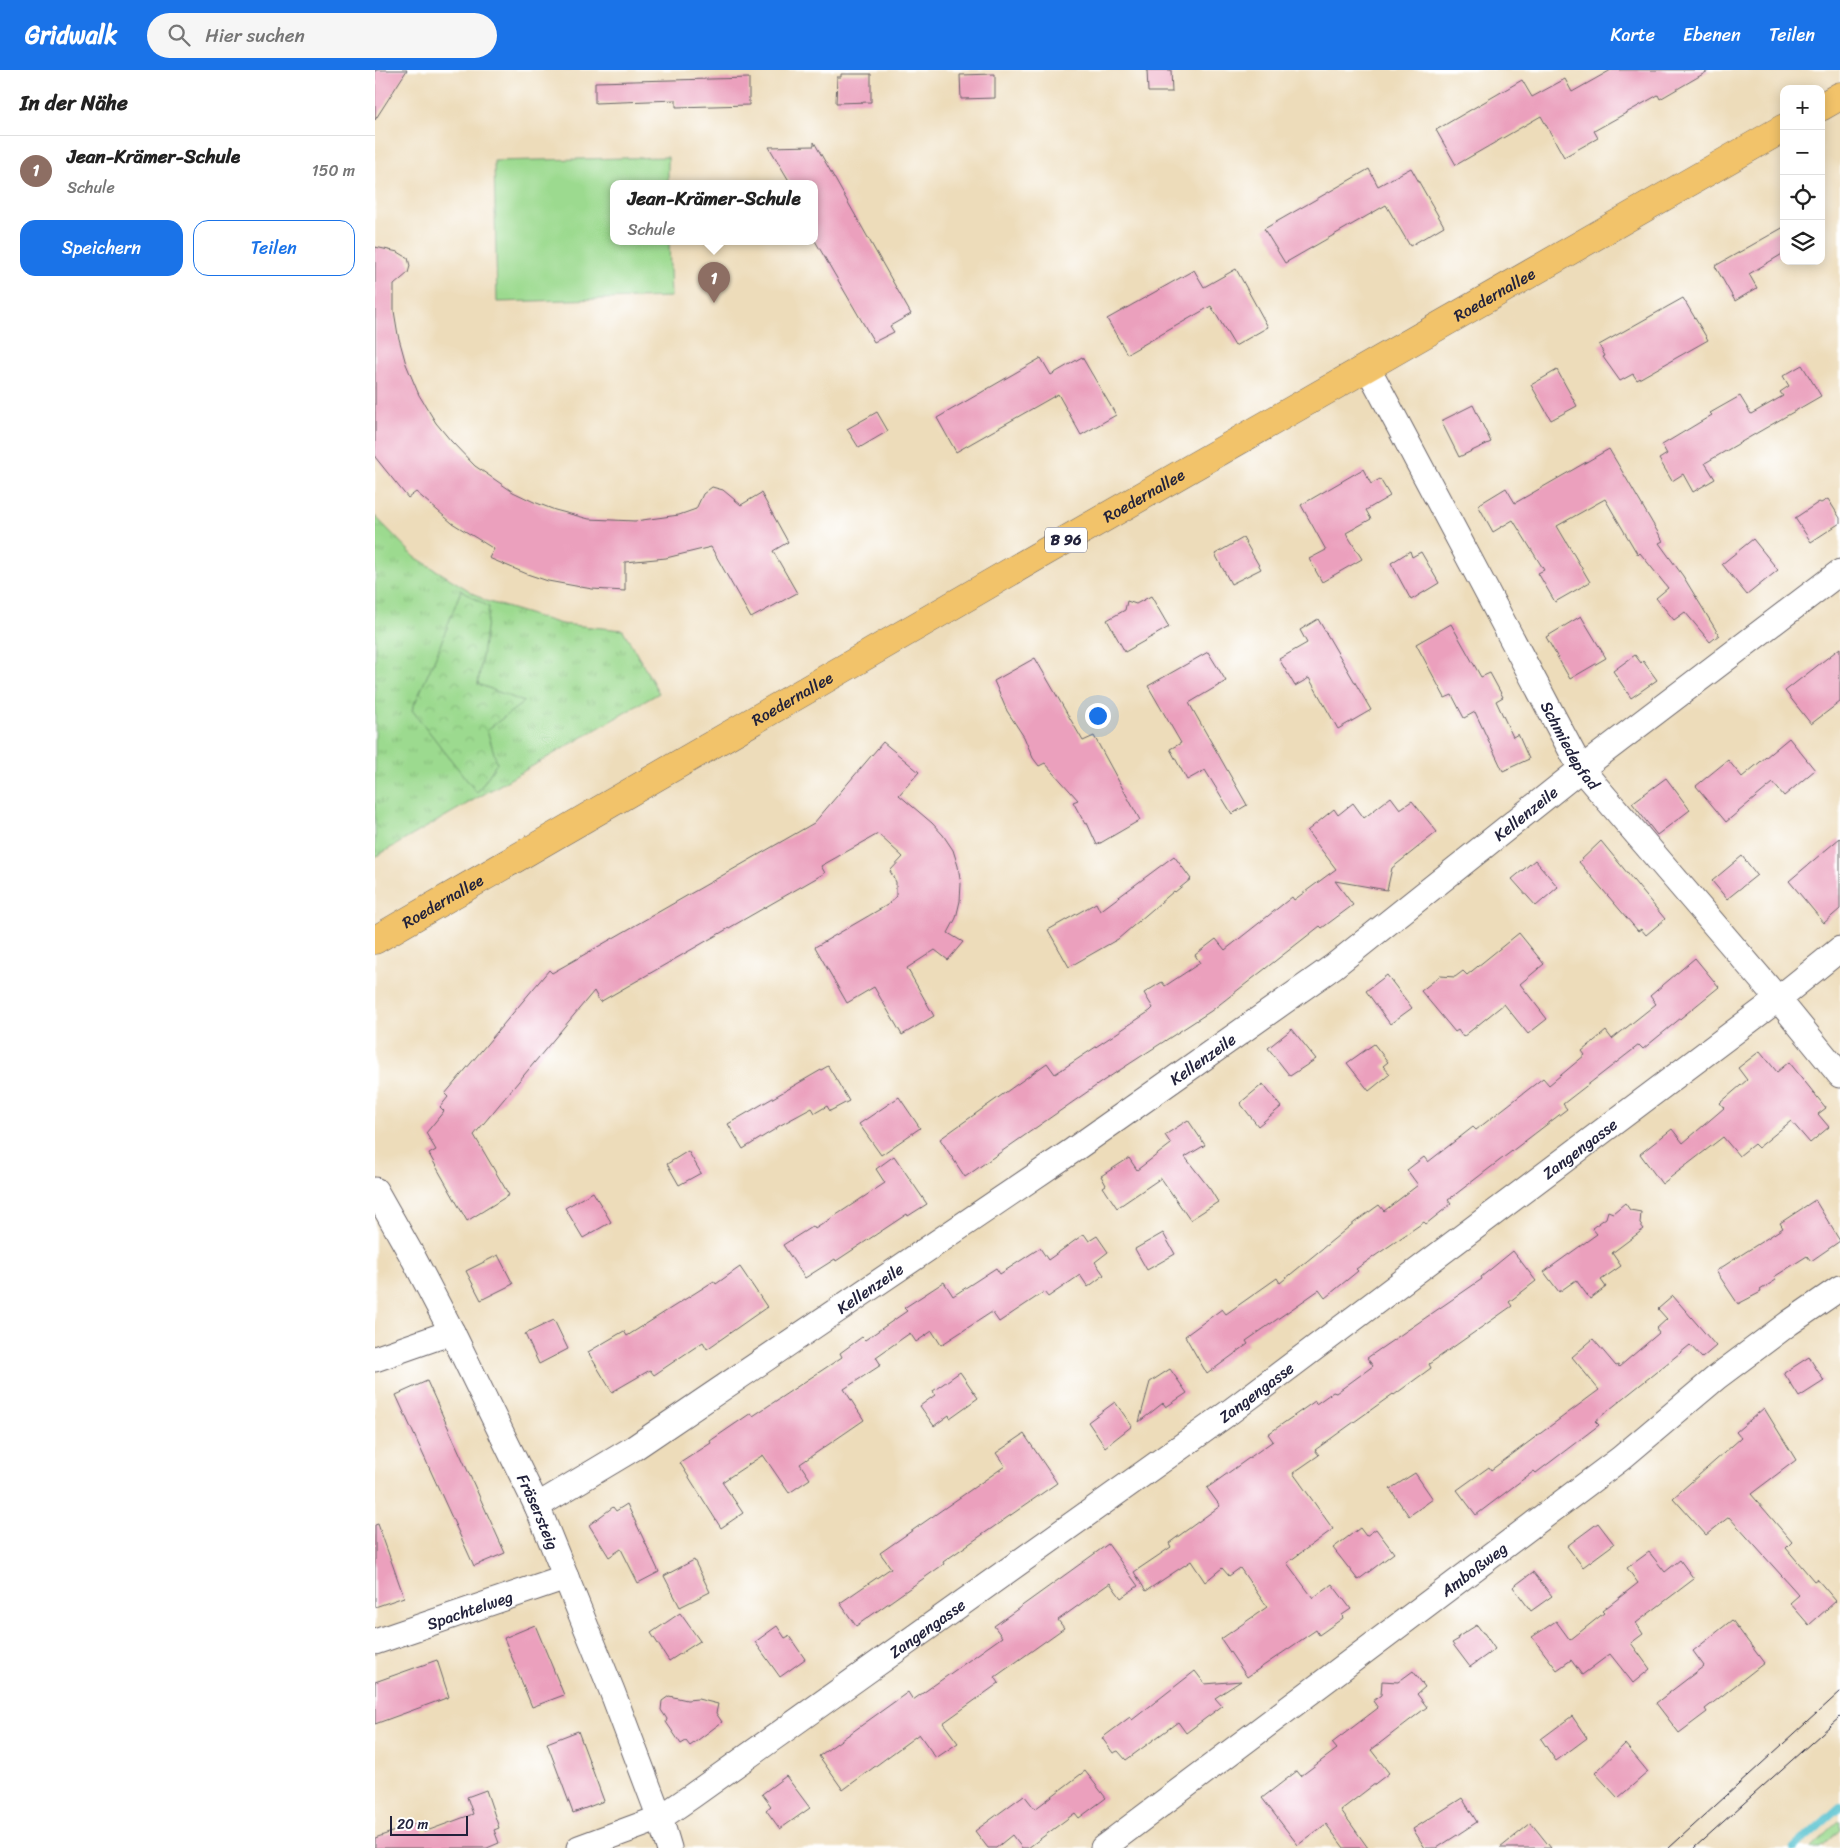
<!DOCTYPE html>
<html lang="de">
<meta charset="utf-8">
<style>
:root{--surface:#fff;--page:#f6f6f6;--text:#222;--muted:#767676;--line:#e0e0e0;--accent:#1a73e8}
body{margin:0;font-family:Sriracha,sans-serif;background:var(--page);color:var(--text)}
.controls{position:absolute;right:15px;top:15px;display:grid;overflow:hidden;border-radius:10px;box-shadow:0 2px 12px #0003}
.controls button{width:45px;height:45px;display:grid;place-items:center;padding:0;border:0;border-bottom:1px solid var(--line);background:var(--surface);color:var(--text);font:25px sans-serif}
.scale{position:absolute;left:15px;bottom:12px;width:78px;box-sizing:border-box;padding-left:5px;border:2px solid #22223b;border-top:0;font-size:14px;line-height:18px;white-space:nowrap;color:#22223b;-webkit-text-stroke:4px #fff;paint-order:stroke}
.you{position:absolute;left:722px;top:645px;width:18px;height:18px;margin:-12px;border:4px solid #fff;border-radius:50%;background:#1a73e8;box-shadow:0 0 0 8px #1a73e833}
.badge{display:grid;place-items:center;width:32px;height:32px;border-radius:50%;background:var(--accent);color:#fff;font-size:16px;font-weight:700}
.pin{position:absolute;translate:-50% -41px;filter:drop-shadow(0 1px 2px #0008)}
.pin::after{content:'';position:absolute;top:26px;width:18px;height:15px;background:inherit;clip-path:polygon(0 0,100% 0,50% 100%)}
.popup{position:absolute;left:235px;top:110px;width:208px;height:65px;box-sizing:border-box;display:grid;place-content:center;border-radius:10px;background:var(--surface);filter:drop-shadow(0 1px 4px #0005);font-size:16px;white-space:nowrap;color:var(--muted)}
.popup b{font-size:19px;color:var(--text)}
.popup::after{content:'';position:absolute;left:50%;top:100%;margin-left:-10px;border:10px solid transparent;border-top-color:var(--surface)}
.list{margin:0;padding:0;list-style:none}
h2{display:flex;justify-content:space-between;align-items:center;height:65px;margin:0;padding:0 20px;font-size:21px}
h2 small{font-size:16px;font-weight:400;color:var(--muted)}
.list li{display:grid;grid-template-columns:32px 1fr auto;gap:15px;align-items:center;box-sizing:border-box;height:70px;padding:0 20px;border-top:1px solid var(--line)}
.list b{display:block;font-size:19px;white-space:nowrap}
.list p{margin:0;font-size:16px;white-space:nowrap;color:var(--muted)}
.list em{font-size:16px;font-style:normal;color:var(--muted)}
.actions{display:flex;gap:10px;padding:15px 20px}
.actions a{flex:1;padding:11px 0;border:1px solid var(--accent);border-radius:15px;text-align:center;font-size:18px;color:var(--accent)}
.actions .main{background:var(--accent);color:#fff}
.icon{flex:none;width:28px;height:28px;fill:none;stroke:currentColor;stroke-width:2;stroke-linecap:round;stroke-linejoin:round}
.map{position:relative;flex:none;width:1465px;height:1778px;overflow:hidden}
header{display:flex;align-items:center;gap:30px;box-sizing:border-box;height:70px;padding:0 25px;background:var(--accent);color:#fff}
header strong{font-size:24px}
nav{display:flex;gap:28px;margin-inline-start:auto;font-size:18px}
.search{width:350px;height:45px;background:var(--page);display:flex;align-items:center;gap:12px;box-sizing:border-box;padding:0 18px;border-radius:28px;color:var(--muted);font-size:19px}
main{display:flex}
aside{flex:1;background:var(--surface)}
.map>svg:first-child{display:block}
</style>
<header>
<strong>Gridwalk</strong>
<div class="search"><svg class="icon" aria-label="search" viewBox="0 0 24 24"><circle cx="10" cy="10" r="6"/><path d="M15 15l6 6"/></svg>Hier suchen</div>
<nav><a>Karte</a><a>Ebenen</a><a>Teilen</a></nav>
</header>
<main>
<aside>
<h2>In der Nähe<small></small></h2>
<ul class="list">
<li><span class="badge" style="background:#8d6e63">1</span><div><b>Jean-Krämer-Schule</b><p>Schule</p></div><em>150 m</em></li>
</ul>
<div class="actions"><a class="main">Speichern</a><a>Teilen</a></div>
</aside>
<div class="map">
<svg width="1465" height="1778" viewBox="0 0 1465 1778">
<defs>
<pattern id="grass-tufts" width="24" height="20" patternUnits="userSpaceOnUse" patternTransform="scale(1.25)"><rect width="24" height="20" fill="#9cda8f"/><path d="M3 7l-1-3M5 7V3M7 7l1-3M15 17l-1-3M17 17v-4M19 17l1-3" fill="none" stroke="#86bb7c"/></pattern>
<pattern id="park-crowns" width="20" height="18" patternUnits="userSpaceOnUse" patternTransform="scale(1.25)"><rect width="20" height="18" fill="#9cda8f"/><path d="M2 6a3 3 0 1 1 6 0M12 15a3 3 0 1 1 6 0" fill="none" stroke="#86bb7c"/></pattern>
</defs>
<rect width="100%" height="100%" fill="#fff"/>
<filter id="ink" filterUnits="userSpaceOnUse"><feTurbulence type="fractalNoise" baseFrequency=".02" numOctaves="2"/><feDisplacementMap in="SourceGraphic" scale="10" xChannelSelector="R" yChannelSelector="G"/><feConvolveMatrix kernelMatrix="1 2 1 2 8 2 1 2 1" color-interpolation-filters="sRGB"/></filter>
<filter id="wash" filterUnits="userSpaceOnUse"><feTurbulence type="fractalNoise" baseFrequency=".0096" numOctaves="4" result="noise"/><feDisplacementMap in="SourceGraphic" scale="20" xChannelSelector="R" yChannelSelector="G"/><feGaussianBlur stdDeviation="1.12" result="paint"/><feColorMatrix in="noise" values="0 0 0 0 0 0 0 0 0 0 0 0 0 0 0 0 0 1.4 0 .05"/><feComposite in="paint" operator="in"/></filter>
<g filter="url(#wash)">
<rect width="100%" height="100%" fill="#eddcba"/>
<g fill="url(#grass-tufts)" stroke="#5f7e65">
<polygon points="0,446 40,487 111,531 186,554 248,560 284,623 0,787"/>
<polygon points="1465,1750 1465,1760 1445,1778 1435,1778"/>
</g>
<polygon fill="url(#park-crowns)" stroke="#5f7e65" points="86,520 114,537 103,614 149,632 112,660 122,693 102,723 37,640 61,586"/>
<polygon fill="#9cda8f" stroke="#5f7e65" points="293,87 293,114 239,114 239,172 294,172 296,227 122,232 119,91"/>
<g fill="none" stroke-linecap="round" stroke-linejoin="round">
<polyline stroke="#55c1cf" stroke-width="8" points="1419,1778 1465,1737"/>
</g>
<g id="blocks">
<g fill="#eba0bd">
<polygon points="0,0 32,0 0,50"/>
<polygon points="772,0 796,0 797,22 773,22"/>
<polygon points="1236,0 1335,0 1285,29 1283,25 1219,61 1223,68 1189,87 1166,46 1081,95 1061,60 1147,10 1157,27 1190,9 1197,22"/>
<polygon points="466,4 496,4 496,32 461,33 462,7 466,7"/>
<polygon points="620,4 620,28 586,29 585,5"/>
<polygon points="374,8 374,35 301,37 301,30 220,33 220,12"/>
<polygon points="439,72 536,244 515,256 519,262 499,272 439,169 439,114 416,114 394,77 439,76"/>
<polygon points="1036,98 1069,156 1035,176 1011,135 910,193 889,159 994,99 1003,116"/>
<polygon points="1409,157 1409,183 1374,204 1382,218 1360,231 1340,196"/>
<polygon points="0,177 23,182 33,188 35,196 33,203 19,215 19,241 23,265 31,294 44,325 61,353 76,371 100,396 138,422 159,432 180,440 214,449 260,451 304,445 321,439 328,424 337,417 348,420 366,435 386,423 413,472 398,481 422,523 376,548 336,477 291,488 250,492 250,521 217,519 173,511 152,504 114,488 119,479 77,453 41,422 33,428 0,387"/>
<polygon points="861,199 893,257 860,276 836,236 752,284 732,249 819,200 829,217"/>
<polygon points="1308,228 1333,270 1262,310 1258,304 1245,311 1228,287 1230,286 1224,275"/>
<polygon points="707,287 741,345 706,365 683,324 581,382 562,348 666,288 676,305"/>
<polygon points="1427,295 1446,326 1330,393 1340,409 1318,422 1308,404 1297,411 1284,389 1292,384 1287,375 1337,345 1335,343 1365,326 1376,344 1408,326 1405,322 1414,316 1408,306"/>
<polygon points="1182,300 1202,336 1176,350 1156,315"/>
<polygon points="1098,335 1116,372 1084,387 1066,351"/>
<polygon points="502,342 513,361 484,378 472,359"/>
<polygon points="1234,379 1288,471 1284,473 1308,506 1344,565 1335,572 1310,542 1299,550 1281,528 1293,518 1265,483 1263,485 1230,429 1182,456 1215,512 1180,532 1163,503 1169,500 1138,450 1118,462 1103,435 1131,418 1140,433"/>
<polygon points="988,399 996,414 1005,409 1015,426 991,440 996,449 971,463 987,489 947,512 934,489 951,480 926,435"/>
<polygon points="1453,429 1465,448 1465,453 1436,472 1420,448 1444,432 1446,433"/>
<polygon points="868,468 886,499 856,514 840,484"/>
<polygon points="1378,469 1403,500 1372,525 1347,494"/>
<polygon points="1035,481 1037,487 1046,482 1064,513 1036,530 1016,493"/>
<polygon points="776,526 794,557 750,582 732,550 750,540 752,531 761,534"/>
<polygon points="1206,546 1231,588 1195,609 1171,567"/>
<polygon points="943,549 996,640 963,659 934,608 920,616 904,589 932,573 925,560"/>
<polygon points="1076,554 1106,607 1115,603 1128,627 1121,631 1138,667 1143,664 1154,689 1128,701 1100,642 1089,648 1077,625 1070,628 1041,574"/>
<polygon points="1465,578 1465,632 1436,654 1410,621"/>
<polygon points="833,582 851,611 814,633 872,735 857,744 830,700 812,710 795,679 806,673 773,616"/>
<polygon points="1260,585 1266,593 1268,591 1282,610 1256,628 1238,601"/>
<polygon points="660,588 708,671 719,666 765,750 722,775 712,753 710,754 698,732 703,730 670,693 664,696 658,688 649,667 632,641 619,611"/>
<polygon points="1414,668 1440,700 1409,726 1398,713 1351,752 1321,716 1353,690 1367,707"/>
<polygon points="508,672 544,702 524,725 557,753 568,765 578,780 583,796 586,814 585,831 581,848 573,863 588,872 573,890 560,880 532,898 559,946 527,965 499,917 472,933 440,877 514,834 521,826 521,812 515,801 528,787 503,764 446,796 450,803 225,932 219,921 99,1065 134,1125 92,1151 54,1084 61,1080 51,1063 69,1041 65,1037 73,1027 70,1024 174,900 177,903 439,753"/>
<polygon points="1291,708 1315,740 1282,765 1257,733"/>
<polygon points="1016,727 1025,739 1037,731 1062,762 1017,798 1012,820 960,811 978,835 947,858 945,856 836,941 728,1011 590,1107 565,1069 672,993 680,1004 775,941 778,938 769,923 787,912 790,916 825,893 820,885 841,869 850,880 917,827 919,830 961,799 932,761 959,739 963,745 978,733 989,748"/>
<polygon points="1465,768 1465,839 1449,853 1414,811"/>
<polygon points="1226,771 1290,849 1271,865 1266,859 1263,861 1204,792"/>
<polygon points="799,786 816,809 800,822 799,821 743,869 694,897 673,860 721,833 725,841"/>
<polygon points="1367,786 1382,805 1352,829 1337,811"/>
<polygon points="1160,790 1183,817 1161,836 1137,809"/>
<polygon points="1144,863 1169,894 1145,914 1172,949 1153,964 1129,934 1088,967 1083,960 1080,962 1046,921 1065,906 1080,907 1088,901 1092,905"/>
<polygon points="1320,888 1344,917 1268,979 1264,975 1188,1034 1192,1039 1073,1130 1076,1134 1051,1154 1049,1152 981,1199 983,1201 950,1228 944,1220 871,1271 873,1274 832,1304 810,1266 847,1239 851,1244 902,1208 905,1213 980,1152 1004,1135 1009,1141 1043,1115 1032,1100 1049,1087 1053,1092 1098,1057 1101,1060 1168,1008 1174,1015 1210,985 1207,981 1231,961 1237,969 1281,934 1275,926"/>
<polygon points="1012,905 1037,938 1015,954 991,921"/>
<polygon points="917,959 941,989 915,1006 893,978"/>
<polygon points="999,974 1013,992 1008,996 1015,1004 994,1021 972,993"/>
<polygon points="1385,981 1402,1002 1414,992 1451,1038 1443,1044 1454,1057 1435,1073 1416,1051 1383,1078 1379,1074 1364,1086 1348,1067 1287,1114 1265,1084 1297,1059 1308,1073 1349,1038 1345,1033 1372,1010 1363,998"/>
<polygon points="453,996 474,1031 455,1041 452,1036 440,1043 437,1038 402,1057 402,1058 368,1079 353,1054"/>
<polygon points="888,1014 906,1037 883,1056 865,1033"/>
<polygon points="524,1027 545,1058 506,1085 484,1054"/>
<polygon points="813,1050 830,1075 810,1087 835,1119 843,1132 815,1150 786,1108 742,1138 728,1117 731,1115 726,1106 754,1088 762,1100 796,1074 790,1065"/>
<polygon points="313,1081 326,1103 304,1115 292,1094"/>
<polygon points="519,1086 552,1134 533,1146 532,1144 461,1191 460,1189 430,1208 408,1175 438,1156 440,1159 510,1113 501,1099"/>
<polygon points="218,1122 236,1152 208,1168 190,1138"/>
<polygon points="1440,1130 1465,1171 1436,1191 1432,1186 1399,1207 1401,1210 1385,1220 1386,1222 1363,1234 1341,1201 1408,1158 1405,1153"/>
<polygon points="1250,1133 1255,1140 1266,1142 1265,1154 1269,1159 1237,1183 1246,1196 1226,1210 1231,1217 1215,1229 1201,1210 1184,1222 1169,1202 1222,1164 1217,1158 1231,1148 1233,1141 1238,1143"/>
<polygon points="788,1163 800,1184 772,1200 760,1179"/>
<polygon points="709,1164 714,1171 722,1166 733,1182 720,1192 729,1205 713,1217 705,1205 673,1227 669,1222 624,1252 617,1242 566,1275 557,1261 541,1272 535,1263 501,1287 506,1295 469,1319 489,1350 425,1394 435,1409 414,1423 388,1385 347,1412 368,1443 346,1458 305,1393 336,1373 335,1371 376,1343 378,1346 467,1287 465,1283 487,1267 490,1270 532,1241 529,1238 569,1212 578,1226 621,1198 625,1204 665,1178 673,1190"/>
<polygon points="1138,1181 1161,1211 1134,1232 1137,1236 1054,1294 1056,1298 1019,1325 1018,1324 940,1380 944,1385 918,1403 958,1459 912,1493 938,1528 957,1514 976,1539 967,1545 968,1548 944,1565 941,1560 872,1607 846,1569 892,1537 865,1498 854,1506 847,1498 830,1512 816,1491 771,1521 759,1502 796,1477 794,1473 845,1436 832,1418 898,1371 893,1364 940,1331 941,1334 958,1322 961,1323 998,1296 992,1288 1107,1209 1106,1207"/>
<polygon points="123,1185 138,1214 106,1230 91,1201"/>
<polygon points="365,1197 392,1237 332,1279 328,1272 279,1305 275,1300 237,1322 213,1282 249,1261 252,1266 339,1211 341,1214"/>
<polygon points="1298,1226 1341,1276 1327,1288 1315,1275 1220,1351 1224,1355 1161,1403 1159,1401 1101,1445 1082,1420 1114,1397 1116,1400 1224,1320 1197,1287 1218,1269 1241,1296 1243,1295 1244,1297 1284,1263 1281,1259 1292,1249 1283,1239"/>
<polygon points="179,1250 193,1279 164,1294 150,1264"/>
<polygon points="1434,1287 1449,1311 1424,1327 1409,1303"/>
<polygon points="795,1299 812,1323 791,1337 788,1333 764,1352 775,1312"/>
<polygon points="585,1302 603,1328 575,1348 574,1345 559,1356 545,1336 560,1325 558,1321"/>
<polygon points="52,1311 130,1483 99,1496 21,1325"/>
<polygon points="740,1332 757,1356 730,1377 713,1352"/>
<polygon points="1389,1338 1421,1390 1376,1424 1417,1472 1411,1478 1439,1511 1442,1509 1461,1531 1434,1555 1415,1533 1424,1525 1354,1447 1331,1465 1298,1428 1366,1368 1361,1362"/>
<polygon points="649,1364 682,1413 568,1492 569,1494 481,1556 465,1533 516,1498 505,1483 630,1396 621,1383"/>
<polygon points="1040,1403 1058,1429 1034,1446 1015,1419"/>
<polygon points="252,1434 284,1502 263,1513 246,1479 234,1487 214,1455 238,1437 241,1441"/>
<polygon points="1223,1453 1239,1474 1208,1497 1192,1476"/>
<polygon points="3,1454 29,1527 0,1537 0,1455"/>
<polygon points="985,1458 991,1466 1001,1459 1019,1483 983,1510 958,1478"/>
<polygon points="733,1474 763,1516 746,1528 735,1513 683,1550 689,1558 620,1607 624,1613 568,1653 583,1673 561,1688 544,1664 468,1720 444,1686 533,1622 538,1630 627,1567 619,1556"/>
<polygon points="1274,1482 1290,1502 1305,1490 1319,1509 1261,1553 1268,1564 1256,1573 1275,1599 1258,1613 1235,1584 1207,1605 1196,1590 1182,1600 1157,1567 1181,1551 1195,1570 1229,1543 1227,1541 1263,1513 1252,1498"/>
<polygon points="319,1490 335,1522 305,1537 289,1506"/>
<polygon points="1158,1502 1177,1526 1156,1541 1138,1517"/>
<polygon points="305,1543 325,1571 294,1591 276,1563"/>
<polygon points="1357,1550 1389,1593 1330,1639 1332,1642 1304,1663 1281,1633 1329,1596 1318,1581"/>
<polygon points="160,1555 189,1625 157,1637 129,1568"/>
<polygon points="1102,1555 1108,1563 1109,1563 1120,1579 1095,1597 1077,1573 1084,1569 1083,1567"/>
<polygon points="402,1556 410,1568 414,1566 416,1569 430,1589 405,1607 380,1572"/>
<polygon points="62,1590 74,1627 0,1654 0,1612"/>
<polygon points="820,1601 830,1614 866,1611 840,1628 847,1636 811,1663 803,1652 751,1690 743,1681 738,1683 727,1668 755,1647 757,1650"/>
<polygon points="1038,1601 1050,1617 1042,1624 1052,1637 996,1680 1014,1703 966,1740 993,1778 969,1778 951,1754 923,1775 887,1728 922,1701 926,1706 962,1679 957,1673 1003,1638 998,1631 1006,1625 1007,1611 1023,1612"/>
<polygon points="294,1626 312,1630 323,1629 343,1634 341,1643 347,1652 315,1676 311,1671 306,1674 291,1652 292,1649 286,1640 287,1631"/>
<polygon points="1197,1646 1212,1668 1181,1691 1166,1669"/>
<polygon points="203,1661 229,1731 198,1743 172,1673"/>
<polygon points="1250,1674 1273,1702 1243,1728 1220,1703"/>
<polygon points="710,1701 731,1728 704,1748 700,1743 653,1778 647,1778 637,1765 621,1778 613,1778 600,1761 649,1725 660,1739"/>
<polygon points="411,1706 435,1738 405,1759 391,1740 396,1736 387,1724"/>
<polygon points="111,1720 124,1758 119,1760 124,1773 112,1778 0,1778 0,1768 45,1752 49,1762 98,1744 92,1727"/>
<polygon points="1087,1728 1102,1752 1062,1778 1050,1778 1038,1759"/>
<polygon points="1156,1753 1176,1778 1125,1778"/>
</g>
</g>
</g>
<g filter="url(#ink)">
<use href="#blocks" fill-opacity="0" stroke="#696367" stroke-width="1"/>
<g fill="none" stroke-linecap="round" stroke-linejoin="round">
<g stroke="#696367" stroke-width="27">
<g id="street">
<path id="s1" d="M993,298L1206,699L1403,929L1465,1005"/>
<path id="s2" d="M0,1120L39,1189L77,1262L162,1436L237,1621L285,1748L294,1778"/>
<polyline points="0,1289 77,1262"/>
<path id="s3" d="M162,1436L259,1378L697,1081L959,896L1206,699L1465,502"/>
<path id="s4" d="M0,1572L191,1507"/>
<path id="s5" d="M204,1778L285,1748L317,1726L856,1341L1403,929L1465,879"/>
<path id="s6" d="M728,1778L1245,1389L1342,1307L1414,1253L1465,1218"/>
</g>
</g>
<g stroke="#696367" stroke-width="29">
<g id="primary">
<polyline points="1446,37 1465,26"/>
<path id="s7" d="M0,870L668,483L1409,58"/>
</g>
</g>
<use href="#street" stroke="#fff" stroke-width="25"/>
<use href="#primary" stroke="#f2c36a" stroke-width="28"/>
<g stroke="#22223b" stroke-width="1">
<polyline points="1294,1778 1465,1622"/>
<polyline points="1319,1778 1465,1647"/>
</g>
</g>
</g>
<g text-anchor="middle" dominant-baseline="central" stroke-width="4" stroke-linejoin="round" paint-order="stroke">
<rect fill="#fff" stroke="#646476" stroke-width="1" x="670" y="457.5" width="42" height="25" rx="4"/>
<g font-size="15" font-weight="bold" fill="#22223b">
<text x="691" y="470">B 96</text>
</g>
<g font-size="16" fill="#22223b" stroke="#fff">
<text stroke="none"><textPath href="#s7" startOffset="1292">Roedernallee</textPath></text>
<text stroke="none"><textPath href="#s7" startOffset="888">Roedernallee</textPath></text>
<text stroke="none"><textPath href="#s7" startOffset="482">Roedernallee</textPath></text>
<text stroke="none"><textPath href="#s1" startOffset="428">Schmiedepfad</textPath></text>
<text stroke="none"><textPath href="#s3" startOffset="1208">Kellenzeile</textPath></text>
<text stroke="none"><textPath href="#s7" startOffset="78">Roedernallee</textPath></text>
<text stroke="none"><textPath href="#s3" startOffset="802">Kellenzeile</textPath></text>
<text stroke="none"><textPath href="#s5" startOffset="1224">Zangengasse</textPath></text>
<text stroke="none"><textPath href="#s3" startOffset="398">Kellenzeile</textPath></text>
<text stroke="none"><textPath href="#s5" startOffset="819">Zangengasse</textPath></text>
<text stroke="none"><textPath href="#s2" startOffset="361">Fräsersteig</textPath></text>
<text stroke="none"><textPath href="#s6" startOffset="464">Amboßweg</textPath></text>
<text stroke="none"><textPath href="#s4" startOffset="100">Spachtelweg</textPath></text>
<text stroke="none"><textPath href="#s5" startOffset="414">Zangengasse</textPath></text>
</g>
</g>
</svg>
<div class="controls">
<button>+</button>
<button>−</button>
<button><svg class="icon" aria-label="locate" viewBox="0 0 24 24"><circle cx="12" cy="12" r="6"/><path d="M12 2v4M12 18v4M2 12h4M18 12h4"/></svg></button>
<button><svg class="icon" aria-label="layers" viewBox="0 0 24 24"><path d="M12 4l9 5-9 5-9-5zM3 14l9 5 9-5"/></svg></button>
</div>
<div class="scale">20 m</div>
<div class="you"></div>
<div class="pin badge" style="left:339px;top:233px;background:#8d6e63">1</div>
<div class="popup"><b>Jean-Krämer-Schule</b>Schule</div>
</div>
</main>
